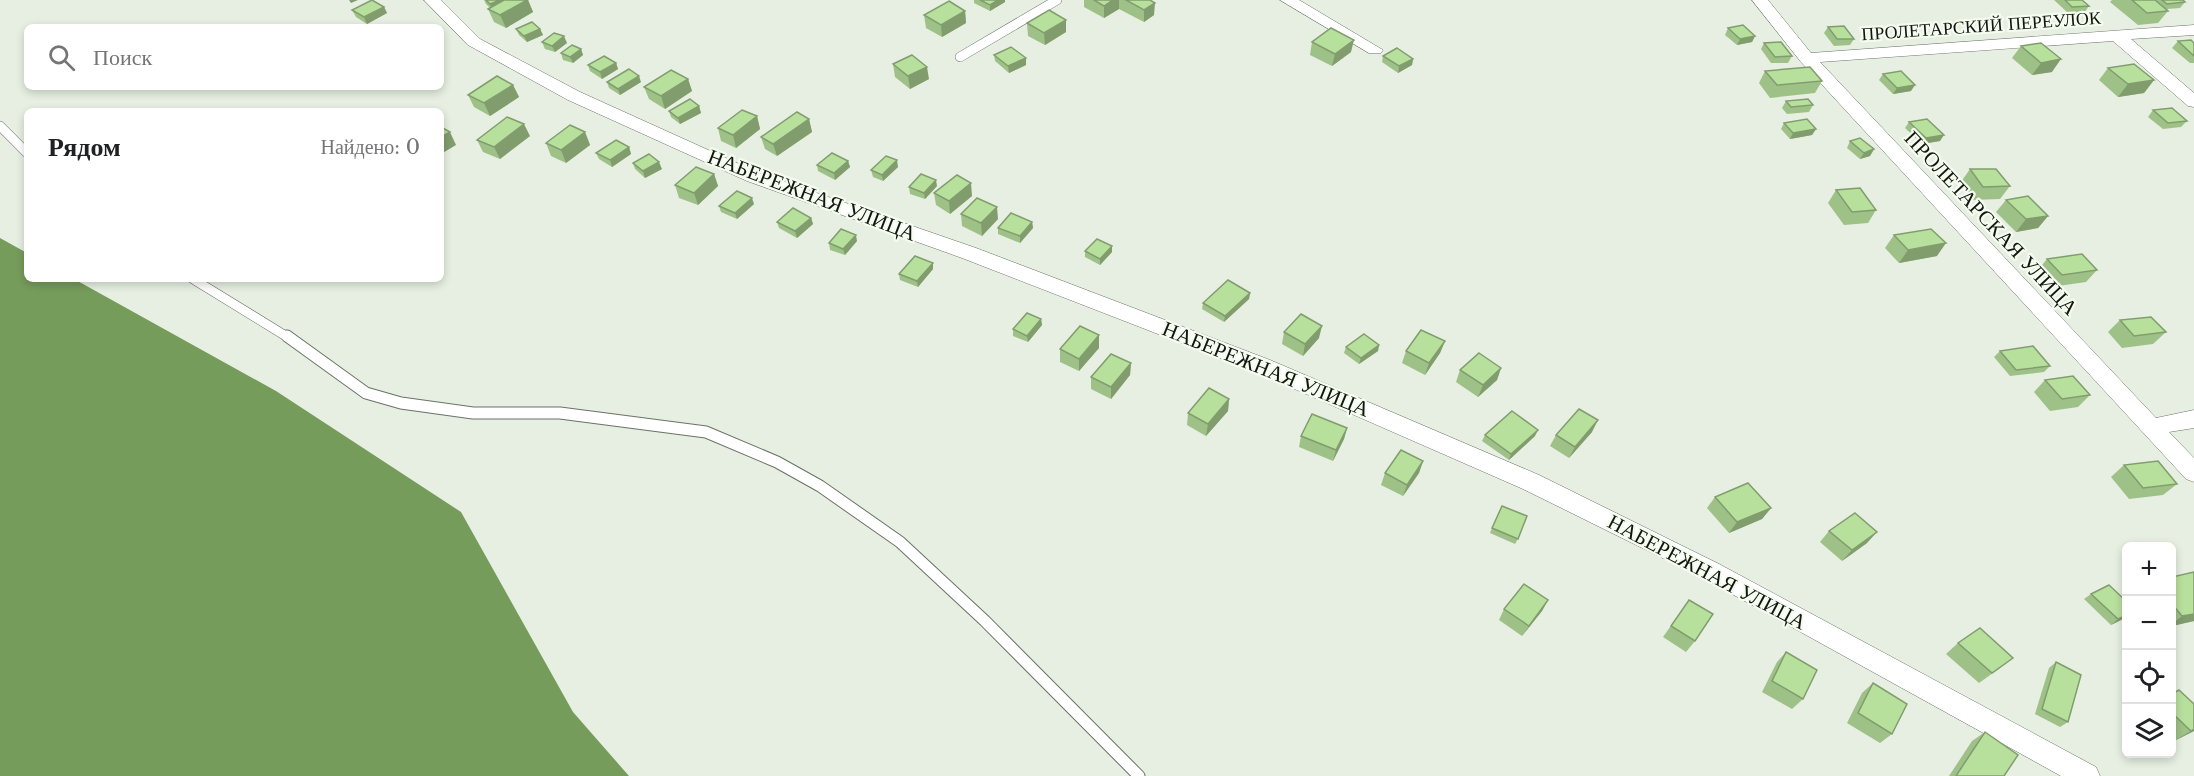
<!DOCTYPE html>
<html lang="ru">
<meta charset="utf-8">
<style>
:root{--surface:#fff;--page:#f6f6f6;--text:#202124;--muted:#757577;--line:#e0e0e0}
body{margin:0;font-family:"Libre Baskerville",serif;background:var(--page);color:var(--text)}
.controls{position:absolute;right:18px;bottom:18px;display:grid;overflow:hidden;border-radius:9px;box-shadow:0 3px 9px #0003}
.controls button{width:54px;height:54px;display:grid;place-items:center;padding:0;border:0;border-bottom:2px solid var(--line);background:var(--surface);color:var(--text);font:30px sans-serif}
.list{margin:0;padding:0;list-style:none}
h2{display:flex;justify-content:space-between;align-items:center;height:78px;margin:0;padding:0 24px;font-size:26px}
h2 small{font-size:20px;font-weight:400;color:var(--muted)}
.icon{flex:none;width:33px;height:33px;fill:none;stroke:currentColor;stroke-width:2;stroke-linecap:round;stroke-linejoin:round}
.map{position:relative;flex:none;width:2194px;height:776px;overflow:hidden}
.search{position:absolute;background:var(--surface);box-shadow:0 3px 9px #0003;left:24px;top:24px;width:420px;height:66px;display:flex;align-items:center;gap:15px;box-sizing:border-box;padding:0 21px;border-radius:9px;color:var(--muted);font-size:22px}
.panel{position:absolute;background:var(--surface);box-shadow:0 3px 9px #0003;left:24px;top:108px;width:420px;height:174px;border-radius:9px}
.map>svg:first-child{display:block}
</style>
<div class="map">
<svg width="2194" height="776" viewBox="0 0 2194 776">
<rect width="100%" height="100%" fill="#e7efe2"/>
<polygon fill="#769c5b" points="0,238 27,253 27,279 74,279 276,391 461,512 573,712 629,776 0,776"/>
<g fill="none" stroke-linecap="round" stroke-linejoin="round">
<g stroke="#6b7267" stroke-width="10">
<g id="lane-far1">
<polyline points="960,57 1057,0"/>
<polyline points="0,126 27,153"/>
<polyline points="193,279 289,338"/>
</g>
</g>
<g stroke="#6b7267" stroke-width="13">
<polyline id="lane" points="287,336 366,393 401,403 473,413 560,413 706,432 777,462 820,486 900,542 985,621 1139,776"/>
</g>
<g stroke="#6b7267" stroke-width="1">
<g id="street">
<polygon points="424,0 441,0 480,39 580,92 759,173 976,248 1270,360 1539,475 1719,564 2096,767 2100,776 2061,776 1703,578 1523,489 1256,372 962,258 747,181 568,100 468,45"/>
<polygon points="1280,0 1299,0 1383,50 1381,53 1369,53"/>
<polygon points="1752,0 1768,0 1811,53 2194,25 2194,35 2131,39 2194,93 2194,107 2188,106 2113,41 1820,62 2156,418 2194,410 2194,428 2169,432 2194,458 2194,482 2186,479 1801,62"/>
</g>
</g>
<use href="#lane-far1" stroke="#fff" stroke-width="9"/>
<use href="#lane" stroke="#fff" stroke-width="11"/>
<use href="#street" fill="#fff" fill-rule="evenodd"/>
</g>
<g fill="#9ec187">
<polygon points="484,0 528,0 533,12 506,28 494,22 488,9 490,8 486,4"/>
<polygon points="974,0 1005,0 1005,2 990,11 974,3"/>
<polygon points="1084,0 1150,0 1154,15 1144,22 1119,9 1104,18 1084,7"/>
<polygon points="2054,0 2082,0 2089,6 2084,13 2068,13"/>
<polygon points="2112,0 2183,0 2185,2 2180,8 2167,9 2168,11 2158,23 2138,25 2110,2"/>
<polygon points="384,7 387,13 367,24 356,17 352,10"/>
<polygon points="965,11 966,23 942,37 926,28 924,15"/>
<polygon points="1027,23 1066,32 1045,45 1028,36"/>
<polygon points="1828,27 1854,39 1850,45 1834,46 1824,33"/>
<polygon points="1728,28 1755,36 1752,42 1737,45 1725,35"/>
<polygon points="516,29 540,29 543,35 527,42 519,35"/>
<polygon points="2178,41 2194,43 2194,63 2190,63 2172,48"/>
<polygon points="542,42 567,43 555,52 545,49"/>
<polygon points="1312,42 1351,52 1332,66 1310,55"/>
<polygon points="1764,43 1792,56 1788,63 1771,63 1761,49"/>
<polygon points="2021,46 2052,72 2032,75 2012,58"/>
<polygon points="581,49 583,55 573,63 563,60 561,53"/>
<polygon points="994,55 1026,58 1026,65 1009,73 995,61"/>
<polygon points="1383,56 1413,59 1412,65 1398,73 1382,62"/>
<polygon points="616,63 618,69 602,79 590,71 588,65"/>
<polygon points="893,64 929,79 910,89 895,77"/>
<polygon points="2108,68 2154,80 2144,93 2118,97 2099,80"/>
<polygon points="1765,71 1822,81 1815,93 1770,98 1759,83"/>
<polygon points="1883,74 1911,91 1893,94 1879,80"/>
<polygon points="688,79 692,91 665,109 649,99 644,87"/>
<polygon points="607,82 641,82 620,95 609,88"/>
<polygon points="513,85 519,97 490,116 474,107 468,95"/>
<polygon points="1786,101 1813,105 1809,112 1787,114 1782,108"/>
<polygon points="699,106 701,113 680,124 671,117 669,111"/>
<polygon points="2153,110 2187,121 2181,127 2163,129 2148,117"/>
<polygon points="757,116 760,129 736,148 721,141 718,128"/>
<polygon points="809,119 812,132 777,156 765,149 761,137"/>
<polygon points="1909,122 1940,141 1922,144 1905,128"/>
<polygon points="1784,123 1816,129 1812,135 1790,139 1781,129"/>
<polygon points="585,132 590,145 566,163 551,156 546,143"/>
<polygon points="530,136 500,159 483,152 477,140"/>
<polygon points="1850,141 1874,149 1870,156 1860,159 1847,148"/>
<polygon points="629,147 631,154 612,167 599,159 596,153"/>
<polygon points="848,161 850,167 835,180 818,171 817,165"/>
<polygon points="633,163 662,169 645,178 635,169"/>
<polygon points="898,167 883,181 873,177 871,170"/>
<polygon points="1970,169 2010,186 2000,199 1973,200 1961,182"/>
<polygon points="714,174 718,186 698,205 679,198 675,185"/>
<polygon points="937,186 925,199 910,194 909,187"/>
<polygon points="1836,190 1876,210 1868,223 1844,225 1828,203"/>
<polygon points="934,193 972,196 950,214 936,205"/>
<polygon points="2006,200 2048,216 2038,228 2016,232 1996,212"/>
<polygon points="754,204 737,219 721,212 719,206"/>
<polygon points="961,214 998,219 982,236 962,226"/>
<polygon points="811,218 813,224 797,238 779,228 777,222"/>
<polygon points="1032,222 1033,228 1020,243 998,234 998,228"/>
<polygon points="1894,235 1937,256 1899,263 1885,248"/>
<polygon points="857,241 845,255 830,250 829,243"/>
<polygon points="1112,246 1112,252 1100,265 1085,257 1085,251"/>
<polygon points="2047,259 2097,270 2086,282 2051,287 2037,271"/>
<polygon points="933,269 918,287 900,280 899,274"/>
<polygon points="1250,293 1249,299 1224,322 1202,309 1203,303"/>
<polygon points="1041,319 1042,325 1028,342 1013,336 1013,329"/>
<polygon points="2120,320 2166,332 2153,344 2122,348 2108,332"/>
<polygon points="1284,332 1319,338 1303,356 1282,344"/>
<polygon points="1099,335 1099,348 1079,371 1060,362 1060,349"/>
<polygon points="1445,341 1440,353 1425,375 1402,363 1406,351"/>
<polygon points="1379,345 1378,351 1359,364 1344,353 1346,347"/>
<polygon points="2000,351 2050,366 2044,372 2010,376 1994,357"/>
<polygon points="1131,363 1130,375 1111,399 1091,389 1091,377"/>
<polygon points="1501,368 1497,380 1478,397 1456,382 1460,370"/>
<polygon points="2045,380 2090,395 2078,407 2050,411 2034,392"/>
<polygon points="1229,399 1228,411 1206,436 1187,425 1188,413"/>
<polygon points="1347,428 1344,439 1333,461 1299,447 1301,436"/>
<polygon points="1592,432 1569,458 1550,446 1556,435"/>
<polygon points="1485,435 1535,436 1509,460 1482,441"/>
<polygon points="1423,461 1419,473 1403,496 1381,485 1385,473"/>
<polygon points="2124,465 2177,484 2163,495 2129,499 2111,477"/>
<polygon points="1715,497 1771,508 1762,519 1729,533 1707,508"/>
<polygon points="1502,506 1518,539 1515,544 1490,533"/>
<polygon points="1829,531 1867,543 1842,561 1820,542"/>
<polygon points="2172,577 2194,621 2172,626"/>
<polygon points="2091,594 2127,617 2111,625 2084,599"/>
<polygon points="1548,600 1542,611 1522,636 1499,620 1504,609"/>
<polygon points="1689,600 1695,641 1686,652 1663,637"/>
<polygon points="1958,643 2000,668 1979,683 1946,654"/>
<polygon points="1786,652 1803,699 1792,709 1762,692 1777,662"/>
<polygon points="2056,662 2068,722 2060,727 2035,714 2049,668"/>
<polygon points="1873,683 1892,734 1880,743 1847,723 1862,693"/>
<polygon points="2172,694 2194,704 2194,731 2174,741 2172,738"/>
<polygon points="1985,732 2004,776 1949,776 1972,741"/>
</g>
<g fill="#819d6e">
<polygon points="349,0 358,0 351,3"/>
<polygon points="500,0 513,0 492,10 490,4"/>
<polygon points="527,0 528,0 533,12 506,28 500,15"/>
<polygon points="998,0 1005,0 1005,2 990,11 990,5"/>
<polygon points="1113,0 1119,0 1119,9 1104,18 1104,6"/>
<polygon points="1155,3 1154,15 1144,22 1144,10"/>
<polygon points="384,7 387,13 367,24 364,17"/>
<polygon points="965,11 966,23 942,37 941,25"/>
<polygon points="1066,20 1066,32 1045,45 1044,33"/>
<polygon points="540,29 543,35 527,42 524,36"/>
<polygon points="564,36 567,43 555,52 552,46"/>
<polygon points="1755,36 1752,42 1737,45 1740,39"/>
<polygon points="1354,40 1351,52 1332,66 1335,54"/>
<polygon points="581,49 583,55 573,63 570,57"/>
<polygon points="1026,58 1026,65 1009,73 1008,66"/>
<polygon points="1413,59 1412,65 1398,73 1399,66"/>
<polygon points="2061,59 2052,72 2032,75 2041,63"/>
<polygon points="616,63 618,69 602,79 600,72"/>
<polygon points="927,67 929,79 910,89 908,76"/>
<polygon points="639,76 641,82 620,95 618,89"/>
<polygon points="688,79 692,91 665,109 661,96"/>
<polygon points="2154,80 2144,93 2118,97 2128,84"/>
<polygon points="513,85 519,97 490,116 484,103"/>
<polygon points="1915,85 1911,91 1893,94 1897,88"/>
<polygon points="699,106 701,113 680,124 678,118"/>
<polygon points="757,116 760,129 736,148 733,135"/>
<polygon points="809,119 812,132 777,156 773,144"/>
<polygon points="524,124 530,136 500,159 494,147"/>
<polygon points="1816,129 1812,135 1790,139 1793,133"/>
<polygon points="450,132 456,145 441,154 441,137"/>
<polygon points="585,132 590,145 566,163 561,150"/>
<polygon points="1944,135 1940,141 1922,144 1926,138"/>
<polygon points="629,147 631,154 612,167 610,160"/>
<polygon points="1874,149 1870,156 1860,159 1864,153"/>
<polygon points="897,160 898,167 883,181 882,175"/>
<polygon points="848,161 850,167 835,180 834,173"/>
<polygon points="659,162 662,169 645,178 643,171"/>
<polygon points="714,174 718,186 698,205 694,193"/>
<polygon points="936,180 937,186 925,199 924,193"/>
<polygon points="971,183 972,196 950,214 949,201"/>
<polygon points="752,198 754,204 737,219 735,213"/>
<polygon points="997,207 998,219 982,236 981,223"/>
<polygon points="2048,216 2038,228 2016,232 2026,219"/>
<polygon points="811,218 813,224 797,238 795,231"/>
<polygon points="1032,222 1033,228 1020,243 1020,236"/>
<polygon points="856,235 857,241 845,255 843,249"/>
<polygon points="1946,243 1937,256 1899,263 1908,250"/>
<polygon points="1112,246 1112,252 1100,265 1100,259"/>
<polygon points="933,263 933,269 918,287 917,281"/>
<polygon points="1250,293 1249,299 1224,322 1225,316"/>
<polygon points="1041,319 1042,325 1028,342 1027,336"/>
<polygon points="1322,326 1319,338 1303,356 1305,344"/>
<polygon points="1099,335 1099,348 1079,371 1079,359"/>
<polygon points="1445,341 1440,353 1425,375 1429,363"/>
<polygon points="1379,345 1378,351 1359,364 1361,358"/>
<polygon points="1131,363 1130,375 1111,399 1111,387"/>
<polygon points="1501,368 1497,380 1478,397 1483,385"/>
<polygon points="1229,399 1228,411 1206,436 1208,424"/>
<polygon points="1598,420 1592,432 1569,458 1575,447"/>
<polygon points="1347,428 1344,439 1333,461 1336,450"/>
<polygon points="1538,430 1535,436 1509,460 1511,454"/>
<polygon points="1423,461 1419,473 1403,496 1407,485"/>
<polygon points="1771,508 1762,519 1729,533 1737,522"/>
<polygon points="1877,532 1867,543 1842,561 1852,550"/>
<polygon points="1548,600 1542,611 1522,636 1529,626"/>
<polygon points="2194,614 2194,621 2172,626 2172,624 2182,616"/>
<polygon points="2127,615 2127,617 2111,625 2118,619"/>
<polygon points="2194,729 2194,731 2174,741"/>
</g>
<g fill="#b8e09d" stroke="#819d6e" stroke-width="1.5">
<polygon points="372,0 384,7 364,17 352,10"/>
<polygon points="486,0 500,0 490,4"/>
<polygon points="504,0 527,0 500,15 488,9"/>
<polygon points="980,0 998,0 990,5"/>
<polygon points="1094,0 1113,0 1104,6"/>
<polygon points="1126,0 1150,0 1155,3 1144,10"/>
<polygon points="2065,0 2082,0 2089,6 2072,7"/>
<polygon points="2132,0 2155,0 2168,11 2147,13"/>
<polygon points="2162,0 2183,0 2185,2 2167,4"/>
<polygon points="949,1 965,11 941,25 924,15"/>
<polygon points="1049,10 1066,20 1044,33 1027,23"/>
<polygon points="532,22 540,29 524,36 516,29"/>
<polygon points="1743,25 1755,36 1740,39 1728,28"/>
<polygon points="1844,26 1854,39 1837,39 1828,27"/>
<polygon points="1331,28 1354,40 1335,54 1312,42"/>
<polygon points="554,33 564,36 552,46 542,42"/>
<polygon points="2191,40 2194,43 2194,56 2178,41"/>
<polygon points="1781,42 1792,56 1775,57 1764,43"/>
<polygon points="2041,43 2061,59 2041,63 2021,46"/>
<polygon points="572,45 581,49 570,57 561,53"/>
<polygon points="1011,47 1026,58 1008,66 994,55"/>
<polygon points="1397,48 1413,59 1399,66 1383,56"/>
<polygon points="912,55 927,67 908,76 893,64"/>
<polygon points="604,56 616,63 600,72 588,65"/>
<polygon points="2134,64 2154,80 2128,84 2108,68"/>
<polygon points="1810,67 1822,81 1777,85 1765,71"/>
<polygon points="629,69 639,76 618,89 607,82"/>
<polygon points="671,70 688,79 661,96 644,87"/>
<polygon points="1901,71 1915,85 1897,88 1883,74"/>
<polygon points="497,76 513,85 484,103 468,95"/>
<polygon points="690,99 699,106 678,118 669,111"/>
<polygon points="1808,99 1813,105 1791,107 1786,101"/>
<polygon points="2172,108 2187,121 2168,123 2153,110"/>
<polygon points="742,110 757,116 733,135 718,128"/>
<polygon points="797,112 809,119 773,144 761,137"/>
<polygon points="507,117 524,124 494,147 477,140"/>
<polygon points="1807,119 1816,129 1793,133 1784,123"/>
<polygon points="1927,119 1944,135 1926,138 1909,122"/>
<polygon points="570,125 585,132 561,150 546,143"/>
<polygon points="441,127 450,132 441,137"/>
<polygon points="1860,138 1874,149 1864,153 1850,141"/>
<polygon points="616,140 629,147 610,160 596,153"/>
<polygon points="832,153 848,161 834,173 817,165"/>
<polygon points="649,154 659,162 643,171 633,163"/>
<polygon points="886,156 897,160 882,175 871,170"/>
<polygon points="696,167 714,174 694,193 675,185"/>
<polygon points="1970,169 1996,169 2010,186 1983,187"/>
<polygon points="921,174 936,180 924,193 909,187"/>
<polygon points="957,175 971,183 949,201 934,193"/>
<polygon points="1860,188 1876,210 1852,212 1836,190"/>
<polygon points="737,191 752,198 735,213 719,206"/>
<polygon points="2028,196 2048,216 2026,219 2006,200"/>
<polygon points="977,198 997,207 981,223 961,214"/>
<polygon points="793,208 811,218 795,231 777,222"/>
<polygon points="1011,213 1032,222 1020,236 998,228"/>
<polygon points="841,229 856,235 843,249 829,243"/>
<polygon points="1931,229 1946,243 1908,250 1894,235"/>
<polygon points="1097,239 1112,246 1100,259 1085,251"/>
<polygon points="2082,254 2097,270 2062,275 2047,259"/>
<polygon points="915,256 933,263 917,281 899,274"/>
<polygon points="1228,280 1250,293 1225,316 1203,303"/>
<polygon points="1027,313 1041,319 1027,336 1013,329"/>
<polygon points="1301,314 1322,326 1305,344 1284,332"/>
<polygon points="2151,317 2166,332 2134,336 2120,320"/>
<polygon points="1080,326 1099,335 1079,359 1060,349"/>
<polygon points="1421,330 1445,341 1429,363 1406,351"/>
<polygon points="1364,334 1379,345 1361,358 1346,347"/>
<polygon points="2033,346 2050,366 2016,370 2000,351"/>
<polygon points="1479,353 1501,368 1483,385 1460,370"/>
<polygon points="1111,354 1131,363 1111,387 1091,377"/>
<polygon points="2073,376 2090,395 2062,399 2045,380"/>
<polygon points="1209,388 1229,399 1208,424 1188,413"/>
<polygon points="1579,409 1598,420 1575,447 1556,435"/>
<polygon points="1512,411 1538,430 1511,454 1485,435"/>
<polygon points="1312,414 1347,428 1336,450 1301,436"/>
<polygon points="1401,450 1423,461 1407,485 1385,473"/>
<polygon points="2158,461 2177,484 2143,488 2124,465"/>
<polygon points="1748,483 1771,508 1737,522 1715,497"/>
<polygon points="1502,506 1527,516 1518,539 1492,528"/>
<polygon points="1855,513 1877,532 1852,550 1829,531"/>
<polygon points="2194,572 2194,614 2182,616 2172,604 2172,577"/>
<polygon points="1524,584 1548,600 1529,626 1504,609"/>
<polygon points="2109,585 2127,602 2127,615 2118,619 2091,594"/>
<polygon points="1689,600 1713,614 1695,641 1671,626"/>
<polygon points="1980,628 2013,658 1992,673 1958,643"/>
<polygon points="1786,652 1817,670 1803,699 1772,681"/>
<polygon points="2056,662 2081,675 2068,722 2042,709"/>
<polygon points="1873,683 1907,704 1892,734 1858,713"/>
<polygon points="2179,690 2194,704 2194,729 2191,731 2172,713 2172,694"/>
<polygon points="1985,732 2018,755 2004,776 1956,776"/>
</g>
<g text-anchor="middle" dominant-baseline="central" stroke-width="4.5" stroke-linejoin="round" paint-order="stroke">
<g font-size="18" fill="#121510" stroke="#f4fcef">
<text transform="translate(1981 26) rotate(-4)">ПРОЛЕТАРСКИЙ ПЕРЕУЛОК</text>
</g>
<g font-size="21" fill="#121510" stroke="#f4fcef">
<text transform="translate(812 195) rotate(21)">НАБЕРЕЖНАЯ УЛИЦА</text>
<text transform="translate(1991 223) rotate(47)">ПРОЛЕТАРСКАЯ УЛИЦА</text>
<text transform="translate(1266 369) rotate(22)">НАБЕРЕЖНАЯ УЛИЦА</text>
<text transform="translate(1707 572) rotate(28)">НАБЕРЕЖНАЯ УЛИЦА</text>
</g>
</g>
</svg>
<div class="controls">
<button>+</button>
<button>−</button>
<button><svg class="icon" aria-label="locate" viewBox="0 0 24 24"><circle cx="12" cy="12" r="6"/><path d="M12 2v4M12 18v4M2 12h4M18 12h4"/></svg></button>
<button><svg class="icon" aria-label="layers" viewBox="0 0 24 24"><path d="M12 4l9 5-9 5-9-5zM3 14l9 5 9-5"/></svg></button>
</div>
<div class="search"><svg class="icon" aria-label="search" viewBox="0 0 24 24"><circle cx="10" cy="10" r="6"/><path d="M15 15l6 6"/></svg>Поиск</div>
<section class="panel">
<h2>Рядом<small>Найдено: 0</small></h2>
<ul class="list">
</ul>
</section>
</div>
